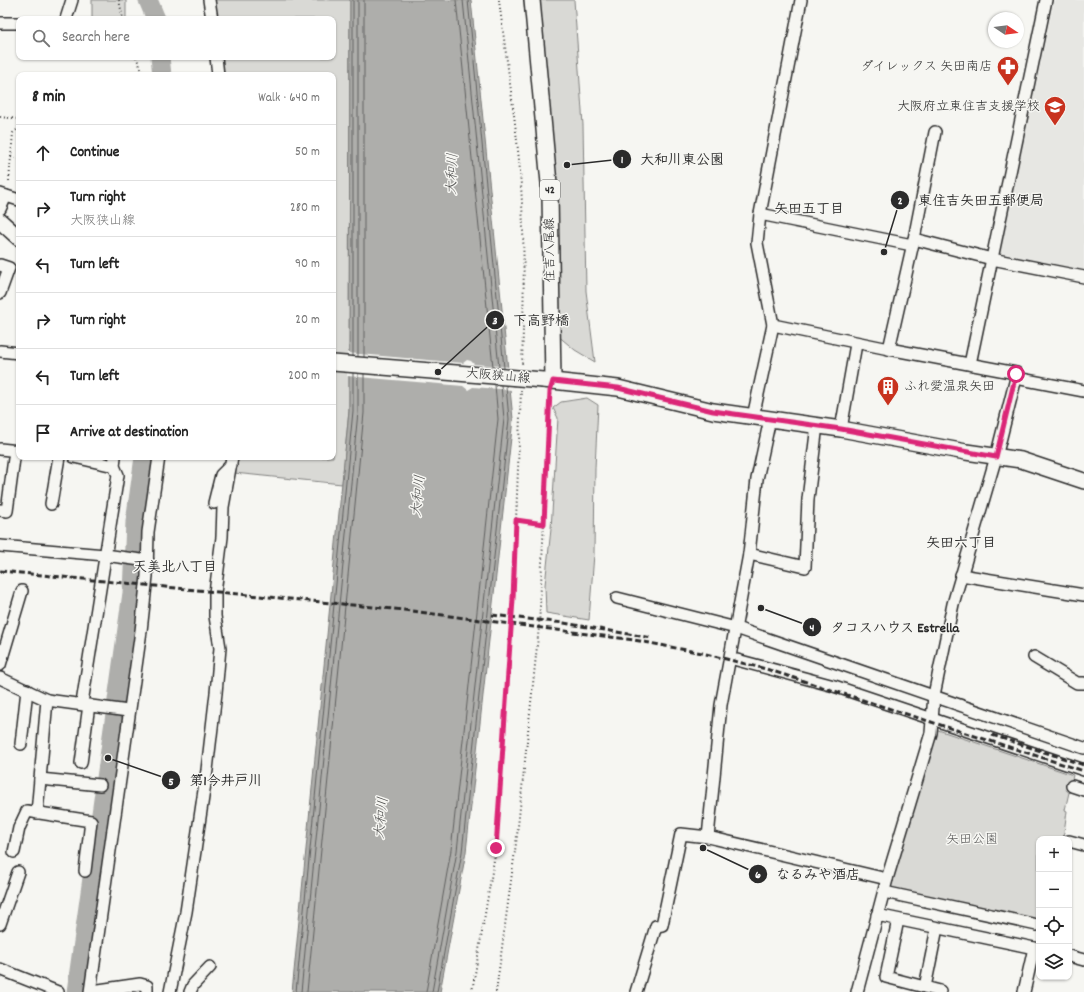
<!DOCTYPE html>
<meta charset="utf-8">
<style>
:root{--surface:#fff;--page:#f6f6f6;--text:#222;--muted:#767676;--line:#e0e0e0}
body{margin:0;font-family:Dekko,"Klee One",sans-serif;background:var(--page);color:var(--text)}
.controls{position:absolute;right:12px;bottom:12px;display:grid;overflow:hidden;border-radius:8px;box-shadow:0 1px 3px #0004}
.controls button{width:36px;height:36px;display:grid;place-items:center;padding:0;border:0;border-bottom:1px solid var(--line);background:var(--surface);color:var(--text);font:20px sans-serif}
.compass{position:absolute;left:988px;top:12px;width:36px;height:36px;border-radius:50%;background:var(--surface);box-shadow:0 1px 3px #0004;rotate:103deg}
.stop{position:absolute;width:12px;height:12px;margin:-9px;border:3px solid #db2777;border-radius:50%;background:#fff}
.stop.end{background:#db2777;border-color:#fff;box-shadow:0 1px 4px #0008}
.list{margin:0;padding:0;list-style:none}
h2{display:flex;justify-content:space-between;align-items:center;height:52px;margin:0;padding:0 16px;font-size:17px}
h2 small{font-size:13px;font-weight:400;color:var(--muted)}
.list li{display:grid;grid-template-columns:26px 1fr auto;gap:12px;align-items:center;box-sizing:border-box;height:56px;padding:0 16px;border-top:1px solid var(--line)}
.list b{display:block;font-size:15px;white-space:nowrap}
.list p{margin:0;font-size:13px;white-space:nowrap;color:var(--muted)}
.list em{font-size:13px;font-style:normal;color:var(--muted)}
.icon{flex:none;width:22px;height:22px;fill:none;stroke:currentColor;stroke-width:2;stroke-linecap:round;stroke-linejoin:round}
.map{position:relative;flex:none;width:1084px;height:992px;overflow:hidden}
.search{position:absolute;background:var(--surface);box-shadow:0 1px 3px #0004;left:16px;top:16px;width:320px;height:44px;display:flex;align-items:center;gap:10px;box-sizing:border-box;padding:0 14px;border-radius:8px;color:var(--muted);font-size:15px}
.panel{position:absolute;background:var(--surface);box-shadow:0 1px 3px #0004;left:16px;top:72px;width:320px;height:388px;border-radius:8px}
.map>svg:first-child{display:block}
</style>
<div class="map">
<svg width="1084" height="992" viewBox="0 0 1084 992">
<rect width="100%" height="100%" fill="#f6f6f2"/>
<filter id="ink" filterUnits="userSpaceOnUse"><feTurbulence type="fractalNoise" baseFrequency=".025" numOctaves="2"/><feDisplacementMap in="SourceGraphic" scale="8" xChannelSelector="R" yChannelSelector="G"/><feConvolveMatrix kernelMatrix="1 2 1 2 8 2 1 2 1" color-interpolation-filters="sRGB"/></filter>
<g filter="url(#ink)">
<polygon fill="#e7e7e3" points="1054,0 1084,0 1084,270 1000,253"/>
<g fill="#d9d9d5" stroke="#828280">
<rect x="92" y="0" width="34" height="19"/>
<polygon points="211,0 350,0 349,411 342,484 234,473 236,457 333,457 333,75 223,75 220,57 333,57 333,19 214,19"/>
<polygon points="537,0 574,0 583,125 586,291 595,362 575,350 557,335"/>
<polygon points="587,398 598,405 595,468 594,554 589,620 546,613 545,585 551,529 558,418 553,408 561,402"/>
<polygon points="935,729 1073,775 1065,810 1067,811 1063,839 1039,839 1038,922 892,891 889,887"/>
</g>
<polygon fill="#aeaeab" stroke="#7a7a78" points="350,0 471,0 513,419 466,852 440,992 292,992 349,411"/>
<polygon fill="#f6f6f2" points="347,353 463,363 467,360 471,361 474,364 510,367 512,390 473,387 468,390 463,386 347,376"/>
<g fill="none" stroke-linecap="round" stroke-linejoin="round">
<g stroke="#5f5f5e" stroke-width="1">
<polyline points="456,0 493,367"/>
<polyline points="463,0 499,368"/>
<polyline points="468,0 504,368"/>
<polyline points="353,356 353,0"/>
<polyline points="358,356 358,0"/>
<polyline points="364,357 364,0"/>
<polyline points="296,992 353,411 353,373"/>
<polyline points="301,992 358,412 358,374"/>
<polyline points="307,992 364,413 364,374"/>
<polyline points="426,992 451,850 498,419 495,385"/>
<polyline points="432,992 457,851 504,419 501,385"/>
<polyline points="437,992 462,852 509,419 506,386"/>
</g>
<g stroke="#aeaeab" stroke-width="19">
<polyline points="148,0 156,19"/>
<polyline points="160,57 162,75"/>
<polyline points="76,992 132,593 135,522 144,457"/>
</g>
<g stroke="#2b2b2b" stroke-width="14">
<g id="minor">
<polyline points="209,0 212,19"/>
<polyline points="801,0 760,214 757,243 773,325 889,349 914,239 992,259 1084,277"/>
<polyline points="66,19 72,0"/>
<polyline points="0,23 19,23"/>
<polyline points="216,57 218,75"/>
<polyline points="0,194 19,200"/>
<polyline points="0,209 6,196"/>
<polyline points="760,214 912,245"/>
<polyline points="914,239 935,132"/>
<polyline points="0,265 9,268 0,293"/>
<polyline points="889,349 1016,373 1016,378 1084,391"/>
<polyline points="0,351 19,353"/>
<polyline points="970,364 1046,0"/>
<polyline points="753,417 773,325"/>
<polyline points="770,419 757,479 749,554 721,705 708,837 887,879 857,992"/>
<polyline points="841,429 856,344"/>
<polyline points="0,449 19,451"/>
<polyline points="74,457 114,466"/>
<polyline points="214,503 221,475 231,465"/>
<polyline points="51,504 59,457"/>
<polyline points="0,510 7,511 15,451"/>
<polyline points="0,546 105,555 148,561"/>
<polyline points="749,554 805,567 808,499 817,425"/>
<polyline points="961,575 1084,595"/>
<polyline points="617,598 736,628 1084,748"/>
<polyline points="1034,657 1077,683 1084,683"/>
<polyline points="737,660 834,686 1084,770"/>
<polyline points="0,665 22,591"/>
<polyline points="0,678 47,700 128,711"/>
<polyline points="82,703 118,475 114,466 115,457"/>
<polyline points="21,744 27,690"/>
<polyline points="81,763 89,705"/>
<polyline points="40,779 100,785"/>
<polyline points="1072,786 1084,790"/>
<polyline points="37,813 47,700"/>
<polyline points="1069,841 1084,845"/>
<polyline points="14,852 19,828 27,811 91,821 85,871"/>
<polyline points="887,879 931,733 934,695 953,604 996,457 1016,378"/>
<polyline points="884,892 1037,925"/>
<polyline points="877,915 1039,949"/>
<polyline points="898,920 886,977 940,991"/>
<polyline points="0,924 18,872"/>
<polyline points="1069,956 1084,960"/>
<polyline points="0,969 58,992"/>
<polyline points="925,987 937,928"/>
<polyline points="92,991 140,984 147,986 147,992"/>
<polyline points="90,992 141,631 147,576 148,532 159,457"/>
<polyline points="170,992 186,912 207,770 216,693 220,648 215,616 215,593 222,537 223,507 232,457"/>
<polyline points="190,992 193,985 210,967"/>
<polyline points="636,992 656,926 662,925 681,834 708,837"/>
<polyline points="1024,992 1034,948"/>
</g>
</g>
<g stroke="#2b2b2b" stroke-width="18">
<g id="major">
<polyline points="532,0 550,194 553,381"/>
<polyline points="0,221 19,238"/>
<polyline points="543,380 618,388 713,411 841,429 966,452 1021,460 1084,481"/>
</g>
</g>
<g stroke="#2b2b2b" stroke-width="2" stroke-dasharray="1 3" stroke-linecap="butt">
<polyline points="119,0 123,19"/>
<path d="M499,0C506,57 515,114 520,171C525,236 524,301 522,365"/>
<polyline points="136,57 144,75"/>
<polyline points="0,117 19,119"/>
<polyline points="19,129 19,134"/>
<polyline points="11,157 19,159"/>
<polyline points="9,181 13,133 19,128"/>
<polyline points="516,520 544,524"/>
<polyline points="472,992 496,848 513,599 521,390"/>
<polyline points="496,992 517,836 539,627 550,392"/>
</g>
<use href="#minor" stroke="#f6f6f2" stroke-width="11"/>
<use href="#major" stroke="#f6f6f2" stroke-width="15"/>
<g stroke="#2b2b2b" stroke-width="3" stroke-dasharray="6 3" stroke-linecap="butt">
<polyline points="0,571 404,610 634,640 702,653 766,669 1084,771"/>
<polyline points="492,615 564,623 652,638"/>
<polyline points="992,735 1084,765"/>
</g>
<g stroke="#2b2b2b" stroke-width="18" stroke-linecap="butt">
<polyline id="major-bridge" points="333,363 543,380"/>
</g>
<use href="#major-bridge" stroke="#f6f6f2" stroke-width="15"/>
</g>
</g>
<g fill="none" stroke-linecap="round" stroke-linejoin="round" filter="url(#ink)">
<polyline stroke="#db2777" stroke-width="5" points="496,848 513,599 516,520 544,524 550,391 553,381 618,388 713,411 841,429 996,457 1016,374"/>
</g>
<defs>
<g id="pharmacy-pin" transform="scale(1.15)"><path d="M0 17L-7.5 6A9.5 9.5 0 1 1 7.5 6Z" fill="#c8321e" stroke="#f6f6f2"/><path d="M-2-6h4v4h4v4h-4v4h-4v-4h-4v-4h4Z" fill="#fff"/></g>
<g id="school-pin" transform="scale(1.15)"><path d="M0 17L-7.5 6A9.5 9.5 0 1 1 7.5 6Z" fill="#c8321e" stroke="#f6f6f2"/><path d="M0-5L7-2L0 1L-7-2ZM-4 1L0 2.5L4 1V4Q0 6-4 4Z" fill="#fff"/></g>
<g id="building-pin" transform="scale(1.15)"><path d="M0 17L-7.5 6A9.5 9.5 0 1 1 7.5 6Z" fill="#c8321e" stroke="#f6f6f2"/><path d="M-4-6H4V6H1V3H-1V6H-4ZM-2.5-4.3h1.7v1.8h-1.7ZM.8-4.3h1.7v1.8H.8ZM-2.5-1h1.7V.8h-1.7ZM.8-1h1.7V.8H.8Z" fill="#fff"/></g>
</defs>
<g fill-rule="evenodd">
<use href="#pharmacy-pin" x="1008" y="67"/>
<use href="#school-pin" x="1055" y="107"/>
<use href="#building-pin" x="888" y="387"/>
</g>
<g text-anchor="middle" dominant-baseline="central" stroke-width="3" stroke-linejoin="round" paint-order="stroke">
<rect fill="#f6f6f2" stroke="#686867" stroke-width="1" x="540" y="180" width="20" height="20" rx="3"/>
<g font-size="12" font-weight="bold" fill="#2b2b2b">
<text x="550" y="190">42</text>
</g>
<g font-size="13" fill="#2b2b2b" stroke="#f6f6f2" text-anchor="end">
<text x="992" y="67">ダイレックス 矢田南店</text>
<text x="1040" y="107">大阪府立東住吉支援学校</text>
<text x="904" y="387" text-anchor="start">ふれ愛温泉矢田</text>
</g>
<g font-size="13" fill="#2b2b2b" stroke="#f6f6f2">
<text transform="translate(551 250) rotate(-91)">住吉八尾線</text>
<text transform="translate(498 377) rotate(5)">大阪狭山線</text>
</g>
<g font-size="13" fill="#565656" stroke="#f6f6f2">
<text x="972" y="840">矢田公園</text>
</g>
<g font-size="14" font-style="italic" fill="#525251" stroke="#f6f6f2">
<text transform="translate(453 174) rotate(-88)">大和川</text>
<text transform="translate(419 496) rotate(-84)">大和川</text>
<text transform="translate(382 818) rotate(-84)">大和川</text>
</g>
<g font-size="14" font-weight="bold" fill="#2b2b2b" stroke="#f6f6f2">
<text x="809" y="210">矢田五丁目</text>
<text x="961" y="544">矢田六丁目</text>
<text x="175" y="568">天美北八丁目</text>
</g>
</g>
<path fill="none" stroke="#2b2b2b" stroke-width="1.5" d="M567 165L622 159M884 252L900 200M438 372L495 320M761 608L812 627M108 758L171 780M703 848L758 874"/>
<g fill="#2b2b2b" stroke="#f6f6f2" stroke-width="1.5">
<circle cx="567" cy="165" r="4"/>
<circle cx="884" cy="252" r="4"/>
<circle cx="438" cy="372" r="4"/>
<circle cx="761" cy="608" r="4"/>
<circle cx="108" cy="758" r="4"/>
<circle cx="703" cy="848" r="4"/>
<circle cx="622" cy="159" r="10"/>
<circle cx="900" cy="200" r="10"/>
<circle cx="495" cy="320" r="10"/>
<circle cx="812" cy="627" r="10"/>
<circle cx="171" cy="780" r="10"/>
<circle cx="758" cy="874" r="10"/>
</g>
<g font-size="12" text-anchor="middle" font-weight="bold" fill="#fff">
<text x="622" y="163">1</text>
<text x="900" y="204">2</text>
<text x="495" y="324">3</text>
<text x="812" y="631">4</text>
<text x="171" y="785">5</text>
<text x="758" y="878">6</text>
</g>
<g font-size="14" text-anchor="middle" font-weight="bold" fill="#2b2b2b" stroke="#f6f6f2" stroke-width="3" stroke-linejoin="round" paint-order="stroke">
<text x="682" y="164">大和川東公園</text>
<text x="981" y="205">東住吉矢田五郵便局</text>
<text x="541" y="325">下高野橋</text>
<text x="895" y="632">タコスハウス Estrella</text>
<text x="226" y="785">第1今井戸川</text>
<text x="818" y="879">なるみや酒店</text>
</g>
</svg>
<div class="controls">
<button>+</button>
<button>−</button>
<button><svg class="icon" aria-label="locate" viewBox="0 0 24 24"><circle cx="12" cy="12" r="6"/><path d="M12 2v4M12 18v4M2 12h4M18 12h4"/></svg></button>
<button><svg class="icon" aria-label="layers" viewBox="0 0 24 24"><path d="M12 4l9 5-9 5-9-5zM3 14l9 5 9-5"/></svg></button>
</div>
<svg class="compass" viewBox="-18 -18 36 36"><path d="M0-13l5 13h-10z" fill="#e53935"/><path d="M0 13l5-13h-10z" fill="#767676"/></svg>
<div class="stop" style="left:1016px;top:374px"></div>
<div class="stop end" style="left:496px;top:848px"></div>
<div class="search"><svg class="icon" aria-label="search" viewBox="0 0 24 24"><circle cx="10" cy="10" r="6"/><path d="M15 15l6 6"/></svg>Search here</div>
<section class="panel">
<h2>8 min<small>Walk · 640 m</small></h2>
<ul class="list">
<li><svg class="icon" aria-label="ahead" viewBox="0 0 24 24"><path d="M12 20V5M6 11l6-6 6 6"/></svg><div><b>Continue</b></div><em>50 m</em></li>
<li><svg class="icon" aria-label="right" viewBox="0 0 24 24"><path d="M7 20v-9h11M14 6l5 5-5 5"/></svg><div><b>Turn right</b><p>大阪狭山線</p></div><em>280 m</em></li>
<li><svg class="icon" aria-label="left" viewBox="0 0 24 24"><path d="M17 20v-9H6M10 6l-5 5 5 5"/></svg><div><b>Turn left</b></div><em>90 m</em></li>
<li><svg class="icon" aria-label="right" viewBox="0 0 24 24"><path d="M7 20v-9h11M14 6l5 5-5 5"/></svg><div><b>Turn right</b></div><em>20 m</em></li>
<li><svg class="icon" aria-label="left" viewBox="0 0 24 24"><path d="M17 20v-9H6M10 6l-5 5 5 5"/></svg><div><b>Turn left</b></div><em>200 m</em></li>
<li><svg class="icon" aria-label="arrive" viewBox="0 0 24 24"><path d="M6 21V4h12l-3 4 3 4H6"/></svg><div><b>Arrive at destination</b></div></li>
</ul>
</section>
</div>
